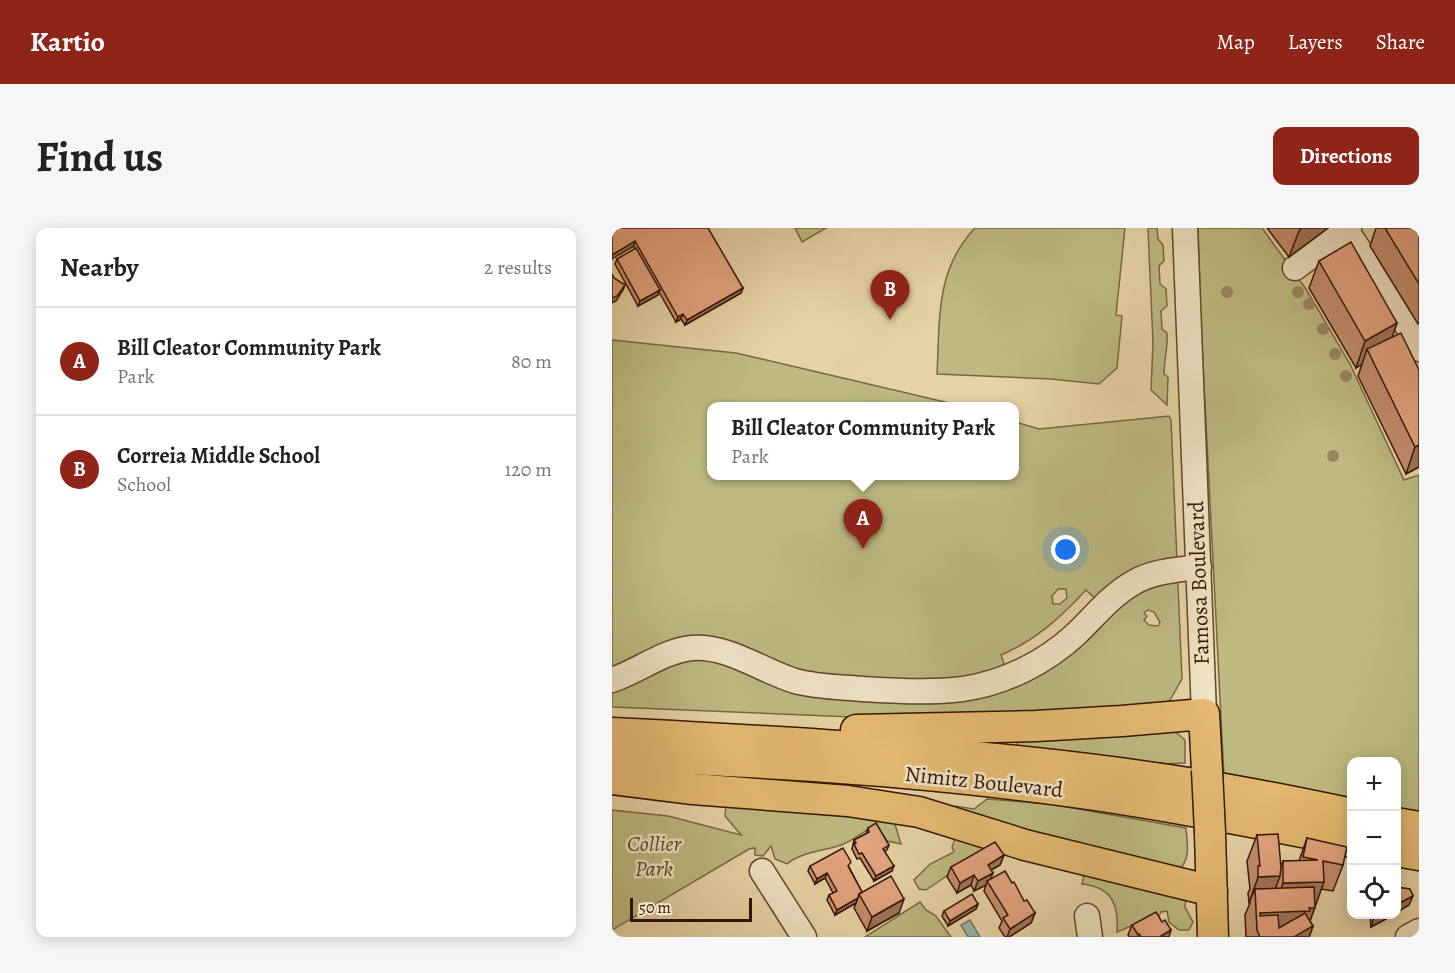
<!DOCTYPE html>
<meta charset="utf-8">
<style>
:root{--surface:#fff;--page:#f6f6f6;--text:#222;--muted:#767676;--line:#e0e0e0;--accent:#8f2418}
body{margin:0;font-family:Alegreya,serif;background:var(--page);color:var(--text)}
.controls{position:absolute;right:18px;bottom:18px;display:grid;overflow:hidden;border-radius:12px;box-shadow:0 3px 15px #0003}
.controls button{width:54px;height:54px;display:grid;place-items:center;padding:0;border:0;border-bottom:2px solid var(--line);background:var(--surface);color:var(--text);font:30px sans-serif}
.scale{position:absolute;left:18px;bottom:15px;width:122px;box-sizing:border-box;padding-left:6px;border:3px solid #331603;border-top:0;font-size:16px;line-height:21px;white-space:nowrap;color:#331603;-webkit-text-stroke:4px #efe3c4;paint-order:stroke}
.you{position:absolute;left:454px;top:322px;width:21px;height:21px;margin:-15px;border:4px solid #fff;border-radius:50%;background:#1a73e8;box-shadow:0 0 0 9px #1a73e833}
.badge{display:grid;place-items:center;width:39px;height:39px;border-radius:50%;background:var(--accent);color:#fff;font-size:20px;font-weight:700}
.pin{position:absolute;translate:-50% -50px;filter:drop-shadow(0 2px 3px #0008)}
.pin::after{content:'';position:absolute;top:32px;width:21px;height:18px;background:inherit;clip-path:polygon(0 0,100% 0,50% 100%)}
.popup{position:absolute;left:95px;top:174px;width:312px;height:78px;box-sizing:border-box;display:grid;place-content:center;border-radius:12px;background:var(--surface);filter:drop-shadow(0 2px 4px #0005);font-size:20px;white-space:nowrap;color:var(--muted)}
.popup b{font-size:22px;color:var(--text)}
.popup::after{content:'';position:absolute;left:50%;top:100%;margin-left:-12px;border:12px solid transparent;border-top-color:var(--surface)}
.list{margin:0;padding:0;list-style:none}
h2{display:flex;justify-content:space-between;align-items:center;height:78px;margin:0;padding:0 24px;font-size:26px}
h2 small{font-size:20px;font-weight:400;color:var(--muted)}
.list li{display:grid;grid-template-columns:39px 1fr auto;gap:18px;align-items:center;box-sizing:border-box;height:108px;padding:0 24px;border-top:2px solid var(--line)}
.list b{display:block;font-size:22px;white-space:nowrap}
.list p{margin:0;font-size:20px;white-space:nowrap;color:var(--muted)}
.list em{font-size:20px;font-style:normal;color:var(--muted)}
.icon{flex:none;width:33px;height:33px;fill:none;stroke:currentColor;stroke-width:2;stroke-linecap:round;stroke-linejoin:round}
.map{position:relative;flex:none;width:807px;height:709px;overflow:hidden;border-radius:12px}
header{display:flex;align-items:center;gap:36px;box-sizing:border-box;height:84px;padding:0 30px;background:var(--accent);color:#fff}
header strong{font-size:28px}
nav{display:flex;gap:33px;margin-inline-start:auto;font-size:21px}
.intro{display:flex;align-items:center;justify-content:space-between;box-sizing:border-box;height:144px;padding:0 36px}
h1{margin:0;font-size:42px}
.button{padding:15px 27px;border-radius:12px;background:var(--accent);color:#fff;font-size:21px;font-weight:700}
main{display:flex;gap:36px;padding:0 36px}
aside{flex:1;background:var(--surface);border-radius:12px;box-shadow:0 3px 15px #0003}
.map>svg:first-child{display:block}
</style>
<header>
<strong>Kartio</strong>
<nav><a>Map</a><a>Layers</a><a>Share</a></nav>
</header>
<div class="intro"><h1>Find us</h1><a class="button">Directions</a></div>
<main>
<aside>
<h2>Nearby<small>2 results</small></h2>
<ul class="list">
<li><span class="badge">A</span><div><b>Bill Cleator Community Park</b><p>Park</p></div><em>80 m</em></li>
<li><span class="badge">B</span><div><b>Correia Middle School</b><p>School</p></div><em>120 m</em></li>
</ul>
</aside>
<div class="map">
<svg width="807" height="709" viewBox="0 0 807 709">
<rect width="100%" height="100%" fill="#e7d4a5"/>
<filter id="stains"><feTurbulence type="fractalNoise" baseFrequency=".00333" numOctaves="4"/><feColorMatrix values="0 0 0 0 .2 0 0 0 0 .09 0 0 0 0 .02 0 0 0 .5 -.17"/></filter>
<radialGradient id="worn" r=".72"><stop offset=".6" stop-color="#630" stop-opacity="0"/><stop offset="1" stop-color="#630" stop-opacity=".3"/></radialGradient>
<g fill="#beba81" stroke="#786842" stroke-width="1.5" fill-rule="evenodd">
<polygon points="183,0 214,0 190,14"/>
<path d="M363,0H513L504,87L510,88L505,140L487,156L439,151L325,146C328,92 323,42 363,0Z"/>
<path d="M536,0H545L546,11L551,17L552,33L547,38L548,56L554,61L555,78L549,83L550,101L555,105C556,120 552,131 552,146L556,149L555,177L539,162L541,115Z"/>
<polygon points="586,0 650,0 694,61 738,136 792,252 807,247 807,585 785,581 784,534 740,534 739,572 612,548 589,97"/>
<path d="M0,112L124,125L350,178H100V248H403V194L427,201L557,188L559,192L570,451L558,472L536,485L313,492L0,479ZM446,361H454L455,370L448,376H441L440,368ZM474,362L497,384L399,456L389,427C424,412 448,390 474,362ZM536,382L542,384L548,394L546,398L537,397L532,392L535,388L532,385Z"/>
<polygon points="564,499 565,505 573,512 573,535 550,536 405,519 405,509"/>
<path d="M375,571L438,576L574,600C575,615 579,629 568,641L493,624L342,581L343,578L362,581Z"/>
<path d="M118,573L282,593L289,616L275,613L263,597C252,603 241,613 229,617C212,623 189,624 175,636L163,631L159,618L151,628L143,627V620L137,621L0,702V582L56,588L129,607L113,588L114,577Z"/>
<polygon points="344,608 380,617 314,662 307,661 302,652 318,636 342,624 340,619"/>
<path d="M472,647L574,668L573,679L581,694L577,702H567L557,694L555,683L549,684L545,692H533L505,704C507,677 500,659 470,656Z"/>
<polygon points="308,674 314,682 324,688 339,709 253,709"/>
</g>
<polygon fill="#97b7ac" stroke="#6f7768" stroke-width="1.5" points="358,692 368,709 356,709 349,697"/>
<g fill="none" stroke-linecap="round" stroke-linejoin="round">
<g stroke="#60462c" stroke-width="27">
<g id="minor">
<polyline points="573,0 592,486"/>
<path d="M734,2C760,41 787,79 807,121"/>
<polyline points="683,40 737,0"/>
<path d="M0,452C27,443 51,423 80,420C116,417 150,443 183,453C205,459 228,459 251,461C284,463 318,465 351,461C392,455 433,435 464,406C482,389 498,368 521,355C540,343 565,342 587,339"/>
<polyline points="150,643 192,709"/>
<polyline points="475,688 478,709"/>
<polyline points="796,709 807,703"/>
</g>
</g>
<g stroke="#331603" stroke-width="33">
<g id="major">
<polyline points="244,502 424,498 510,493 592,486 595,542"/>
<path d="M0,505C181,514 363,524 543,550C609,559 674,572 740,586"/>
<path d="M0,527C144,534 288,541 431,560C534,573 637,593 740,614"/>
<polyline points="0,551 81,561 236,573 307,584 413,617 600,663"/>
<polyline points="784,595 807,599"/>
<polyline points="598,605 601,709"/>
<polyline points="784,623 807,627"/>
</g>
</g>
<use href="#minor" stroke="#efe3c4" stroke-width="24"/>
<use href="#major" stroke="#e4ba72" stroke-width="30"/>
<g stroke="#331603" stroke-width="33" stroke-linecap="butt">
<polyline id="major-bridge" points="595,542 598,605"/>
</g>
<use href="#major-bridge" stroke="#e4ba72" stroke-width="30"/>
</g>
<g fill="#9b8661">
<circle cx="615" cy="64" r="6"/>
<circle cx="686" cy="64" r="6"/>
<circle cx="697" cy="76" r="6"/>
<circle cx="711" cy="101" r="6"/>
<circle cx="723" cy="126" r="6"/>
<circle cx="734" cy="148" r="6"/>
<circle cx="721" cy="228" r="6"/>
</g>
<g fill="#c58e6f" stroke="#331603" stroke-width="1.5">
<polygon points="0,0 131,60 129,65 73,97 69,91 64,94 47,64 46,67 26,78 3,36 5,31 23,21 22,18"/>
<polygon points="655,0 716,0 677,29"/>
<polygon points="764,0 807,0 807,96 806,96 758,18"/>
<polygon points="707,33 785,95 780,109 807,142 807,239 794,246 746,148 750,136 744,140 697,60"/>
<polygon points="256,600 277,617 275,622 273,623 280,643 262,653 248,630 245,631 240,621 242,612 254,606"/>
<polygon points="645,607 669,638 671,633 687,633 695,610 731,637 721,663 709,661 698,693 701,698 697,709 634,709 633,687 638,675 637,675 636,665 638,661 635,633"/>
<polygon points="392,627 388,637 379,642 379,651 400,655 412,673 423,685 419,695 397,709 393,709 387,700 390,693 372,663 374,657 362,663 359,657 345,665 335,649 339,639"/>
<polygon points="198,638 237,639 250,664 287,685 255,703 242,680 244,675 223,687 215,672 217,667 221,665 213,650 203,656 196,643"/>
<polygon points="366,676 364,681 336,698 330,688 332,683"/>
<polygon points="758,687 781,687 759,699"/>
<polygon points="520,697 557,709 518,709 516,707"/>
</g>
<g fill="#a0745a" stroke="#331603" stroke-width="1.5">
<polygon points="690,0 716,0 677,29 687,3"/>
<polygon points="23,13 22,18 0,31 0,27"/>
<polygon points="13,57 11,62 4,73 0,75 0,70"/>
<polygon points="131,60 129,65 73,97 75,92"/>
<polygon points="48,62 46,67 26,78 28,73"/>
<polygon points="71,86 69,91 64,94 66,89"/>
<polygon points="785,95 776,121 755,121 750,136 744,140 753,113"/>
<polygon points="807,217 807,239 794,246 803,219"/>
<polygon points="392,627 388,637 372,646 376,637"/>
<polygon points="282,638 280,643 262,653 264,648"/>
<polygon points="215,645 213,650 203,656 205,651"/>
<polygon points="381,645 377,655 375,653 374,657 362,663 366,653"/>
<polygon points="362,647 359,657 345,665 348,655"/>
<polygon points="668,648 658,675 643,661 637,675 646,649"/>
<polygon points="712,654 695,701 701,698 697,709 648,709 648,685 662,681 671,655"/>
<polygon points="801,668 797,677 784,685 784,677"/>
<polygon points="246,670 244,675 223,687 225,682"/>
<polygon points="292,671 287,685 255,703 260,689"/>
<polygon points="366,676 364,681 336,698 338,693"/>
<polygon points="423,685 419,695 397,709 395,709 398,701"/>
<polygon points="768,687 781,687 759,699 762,689"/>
<polygon points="559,702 557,709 549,709 549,708"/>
</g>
<g fill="#e5a581" stroke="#331603" stroke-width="1.5">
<polygon points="0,0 96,0 131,60 75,92 71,86 66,89 23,13 0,27"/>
<polygon points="773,0 807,0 807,56"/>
<polygon points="739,14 785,95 753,113 707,33"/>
<polygon points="24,20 48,62 28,73 5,31"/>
<polygon points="0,46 2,50 13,57 5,68 0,70"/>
<polygon points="789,105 807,142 807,217 803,219 755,121"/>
<polygon points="264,595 277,617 271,621 282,638 264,648 250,625 247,626 242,616 244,615 242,612 257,604 256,600"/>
<polygon points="666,606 669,639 668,648 646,649 646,638 648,638 645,607"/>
<polygon points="695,610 735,619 731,637 711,633 712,654 671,655 671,633 706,632 691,629"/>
<polygon points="383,614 392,627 376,637 381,645 366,653 362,647 348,655 339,639"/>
<polygon points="231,620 239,634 236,638 250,664 247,666 246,670 225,682 217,667 225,663 215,645 205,651 198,638"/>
<polygon points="393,643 400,655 402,654 412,673 415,672 423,685 398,701 391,690 396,687 375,653"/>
<polygon points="279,648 292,671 260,689 247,666"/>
<polygon points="702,659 703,680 697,680 698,683 648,685 648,688 666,687 667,700 693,685 701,698 682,709 648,709 645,702 643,661"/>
<polygon points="784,659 798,661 801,668 784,677"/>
<polygon points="360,666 366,676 338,693 332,683"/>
<polygon points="544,684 550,694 553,692 559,702 549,708 550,709 529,709 527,706 526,707 520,697"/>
</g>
<g text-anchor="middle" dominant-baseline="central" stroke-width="5" stroke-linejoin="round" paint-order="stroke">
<g font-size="22" fill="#331603" stroke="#efe3c4">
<text transform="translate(587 355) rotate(-92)">Famosa Boulevard</text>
<text transform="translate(372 554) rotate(6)">Nimitz Boulevard</text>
</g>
<g font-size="22" font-style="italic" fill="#5d4729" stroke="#efe3c4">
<text x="42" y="616">Collier<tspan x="42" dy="25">Park</tspan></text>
</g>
</g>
<rect width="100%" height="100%" filter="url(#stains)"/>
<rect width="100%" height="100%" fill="url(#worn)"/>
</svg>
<div class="controls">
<button>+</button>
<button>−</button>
<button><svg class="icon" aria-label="locate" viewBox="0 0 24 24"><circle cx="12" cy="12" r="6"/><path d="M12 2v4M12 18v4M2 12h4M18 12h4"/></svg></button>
</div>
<div class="scale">50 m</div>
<div class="you"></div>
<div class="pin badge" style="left:251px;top:321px">A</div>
<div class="popup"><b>Bill Cleator Community Park</b>Park</div>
<div class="pin badge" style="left:278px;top:92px">B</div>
</div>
</main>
